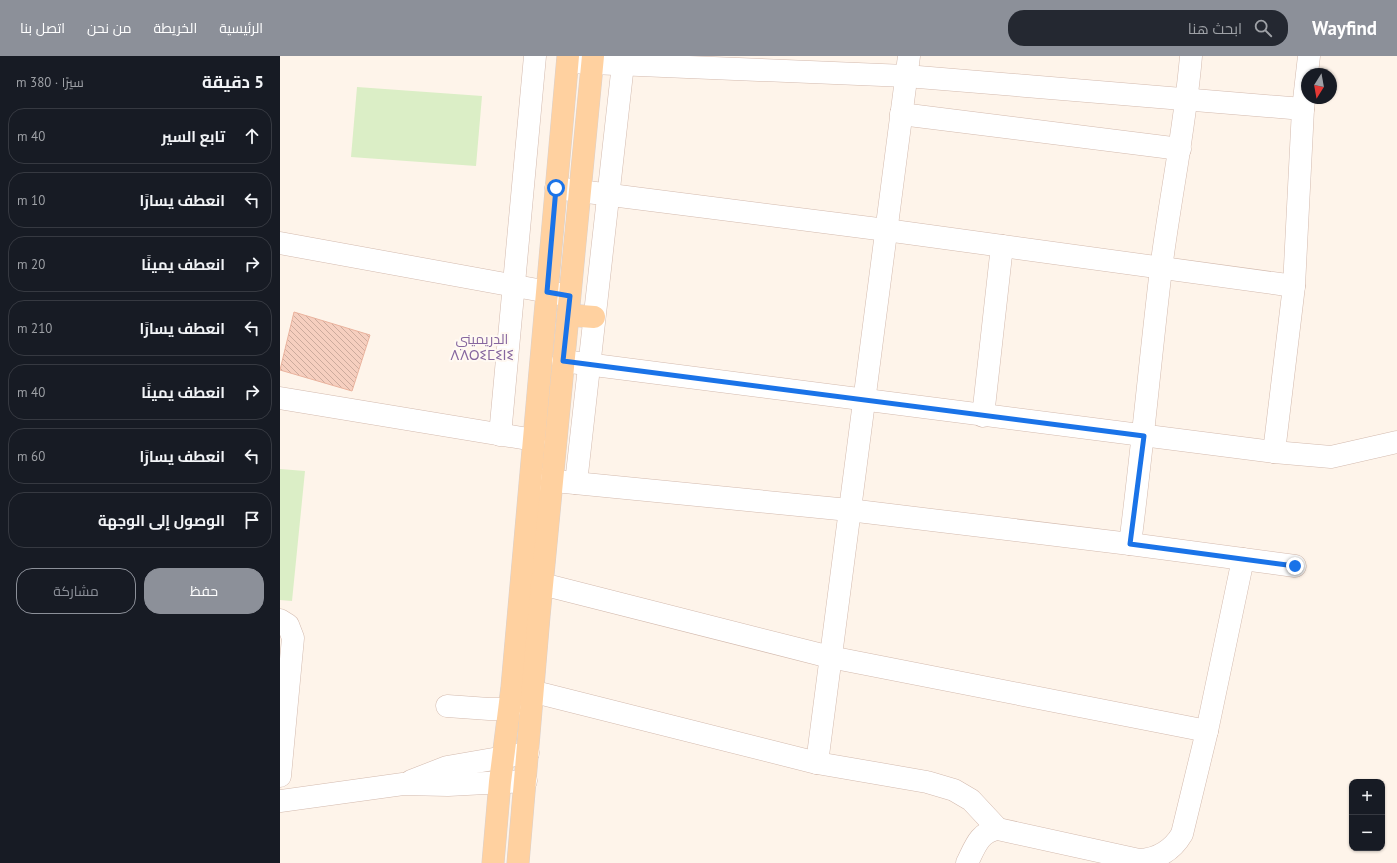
<!DOCTYPE html>
<html lang="ar">
<meta charset="utf-8">
<style>
:root{--surface:#171b24;--page:#242831;--text:#f1f3f6;--muted:#9ea1a6;--line:#363941;--accent:#8c9099}
body{margin:0;font-family:"PT Sans",Cairo,"Noto Sans Tifinagh",sans-serif;background:var(--page);color:var(--text);direction:rtl}
.controls{position:absolute;right:12px;bottom:12px;display:grid;overflow:hidden;border-radius:8px;box-shadow:0 1px 3px #0004}
.controls button{width:36px;height:36px;display:grid;place-items:center;padding:0;border:0;border-bottom:1px solid var(--line);background:var(--surface);color:var(--text);font:20px sans-serif}
.compass{position:absolute;left:1021px;top:12px;width:36px;height:36px;border-radius:50%;background:var(--surface);box-shadow:0 1px 3px #0004;rotate:191deg}
.stop{position:absolute;width:12px;height:12px;margin:-9px;border:3px solid #1a73e8;border-radius:50%;background:#fff}
.stop.end{background:#1a73e8;border-color:#fff;box-shadow:0 1px 4px #0008}
.list{margin:0;padding:0;list-style:none}
h2{display:flex;justify-content:space-between;align-items:center;height:52px;margin:0;padding:0 16px;font-size:17px}
h2 small{font-size:13px;font-weight:400;color:var(--muted)}
.list li{display:grid;grid-template-columns:26px 1fr auto;gap:12px;align-items:center;box-sizing:border-box;height:56px;margin:0 8px 8px;padding:0 8px;border:1px solid var(--line);border-radius:16px}
.list b{display:block;font-size:15px;white-space:nowrap}
.list em{font-size:13px;font-style:normal;color:var(--muted)}
.actions{display:flex;gap:8px;padding:12px 16px}
.actions a{flex:1;padding:9px 0;border:1px solid var(--accent);border-radius:16px;text-align:center;font-size:14px;color:var(--accent)}
.actions .main{background:var(--accent);color:#fff}
.icon{flex:none;width:22px;height:22px;fill:none;stroke:currentColor;stroke-width:2;stroke-linecap:round;stroke-linejoin:round}
.map{position:relative;flex:none;width:1117px;height:807px;overflow:hidden;direction:ltr}
header{display:flex;align-items:center;gap:24px;box-sizing:border-box;height:56px;padding:0 20px;background:var(--accent);color:#fff}
header strong{font-size:19px}
nav{display:flex;gap:22px;margin-inline-start:auto;font-size:14px}
.search{width:280px;height:36px;background:var(--page);display:flex;align-items:center;gap:10px;box-sizing:border-box;padding:0 14px;border-radius:16px;color:var(--muted);font-size:15px}
main{display:flex}
aside{flex:1;background:var(--surface)}
.map>svg:first-child{display:block}
</style>
<header>
<strong>Wayfind</strong>
<div class="search"><svg class="icon" aria-label="search" viewBox="0 0 24 24"><circle cx="10" cy="10" r="6"/><path d="M15 15l6 6"/></svg>ابحث هنا</div>
<nav><a>الرئيسية</a><a>الخريطة</a><a>من نحن</a><a>اتصل بنا</a></nav>
</header>
<main>
<div class="map">
<svg width="1117" height="807" viewBox="0 0 1117 807">
<defs>
<pattern id="building-back-hatch" width="6" height="6" patternUnits="userSpaceOnUse"><rect width="6" height="6" fill="#f6cfbf"/><path d="M-1 5l2 2M0 0l6 6M5-1l2 2" fill="none" stroke="#ccab9d"/></pattern>
</defs>
<rect width="100%" height="100%" fill="#fef4ea"/>
<g fill="#dbeec6">
<polygon points="77,31 202,40 196,110 71,101"/>
<polygon points="0,413 25,415 12,545 0,544"/>
</g>
<polygon fill="url(#building-back-hatch)" stroke="#eab39e" points="14,256 90,279 72,335 0,314"/>
<g fill="none" stroke-linecap="round" stroke-linejoin="round">
<g stroke="#d3baae" stroke-width="23">
<g id="minor">
<polyline points="288,6 626,20 1023,53"/>
<polyline points="621,58 900,93"/>
<polyline points="276,132 606,174 1014,230"/>
<polyline points="0,187 285,239"/>
<polyline points="283,305 994,396 1051,401 1117,386"/>
<polyline points="0,342 254,384"/>
<polyline points="703,360 722,190"/>
<polyline points="220,379 255,0"/>
<polyline points="994,396 1014,230 1023,53 1029,0"/>
<polyline points="254,423 569,454 850,488 1015,510"/>
<polyline points="296,427 343,8"/>
<path d="M850,488C862,396 870,305 881,213C890,142 905,72 911,0"/>
<polyline points="243,525 262,528 550,601 927,675"/>
<polyline points="0,564 8,569 13,582 0,720"/>
<polyline points="235,631 537,707 647,726 674,734 691,744 718,773"/>
<polyline points="167,650 209,653 230,653"/>
<polyline points="537,707 629,0"/>
<polyline points="131,725 167,711 248,697"/>
<polyline points="0,745 123,728 168,729 246,725"/>
<path d="M687,807C695,791 699,776 718,773L859,804C878,803 892,795 902,778L927,675L963,503"/>
</g>
</g>
<g stroke="#dad0cc" stroke-width="23">
<g id="major">
<polyline points="288,259 314,261"/>
<polyline points="213,807 220,726 232,631 288,0"/>
<polyline points="238,807 259,560 313,0"/>
</g>
</g>
<use href="#minor" stroke="#fff" stroke-width="22"/>
<use href="#major" stroke="#ffd1a0" stroke-width="22"/>
</g>
<g fill="none" stroke-linecap="round" stroke-linejoin="round">
<polyline stroke="#1a73e8" stroke-width="5" points="276,132 267,236 290,240 283,305 864,380 850,488 1015,510"/>
</g>
<g text-anchor="middle" dominant-baseline="central" stroke-width="4" stroke-linejoin="round" paint-order="stroke">
<g font-size="14" fill="#86669f" stroke="#fff9f2">
<text x="202" y="283">الدريميني<tspan x="202" dy="16">ⴷⴷⵔⵉⵎⵉⵏⵉ</tspan></text>
</g>
</g>
</svg>
<div class="controls">
<button>+</button>
<button>−</button>
</div>
<svg class="compass" viewBox="-18 -18 36 36"><path d="M0-13l5 13h-10z" fill="#e53935"/><path d="M0 13l5-13h-10z" fill="#9ea1a6"/></svg>
<div class="stop" style="left:276px;top:132px"></div>
<div class="stop end" style="left:1015px;top:510px"></div>
</div>
<aside>
<h2>5 دقيقة<small>سيرًا · 380 m</small></h2>
<ul class="list">
<li><svg class="icon" aria-label="ahead" viewBox="0 0 24 24"><path d="M12 20V5M6 11l6-6 6 6"/></svg><div><b>تابع السير</b></div><em>40 m</em></li>
<li><svg class="icon" aria-label="left" viewBox="0 0 24 24"><path d="M17 20v-9H6M10 6l-5 5 5 5"/></svg><div><b>انعطف يسارًا</b></div><em>10 m</em></li>
<li><svg class="icon" aria-label="right" viewBox="0 0 24 24"><path d="M7 20v-9h11M14 6l5 5-5 5"/></svg><div><b>انعطف يمينًا</b></div><em>20 m</em></li>
<li><svg class="icon" aria-label="left" viewBox="0 0 24 24"><path d="M17 20v-9H6M10 6l-5 5 5 5"/></svg><div><b>انعطف يسارًا</b></div><em>210 m</em></li>
<li><svg class="icon" aria-label="right" viewBox="0 0 24 24"><path d="M7 20v-9h11M14 6l5 5-5 5"/></svg><div><b>انعطف يمينًا</b></div><em>40 m</em></li>
<li><svg class="icon" aria-label="left" viewBox="0 0 24 24"><path d="M17 20v-9H6M10 6l-5 5 5 5"/></svg><div><b>انعطف يسارًا</b></div><em>60 m</em></li>
<li><svg class="icon" aria-label="arrive" viewBox="0 0 24 24"><path d="M6 21V4h12l-3 4 3 4H6"/></svg><div><b>الوصول إلى الوجهة</b></div></li>
</ul>
<div class="actions"><a class="main">حفظ</a><a>مشاركة</a></div>
</aside>
</main>
